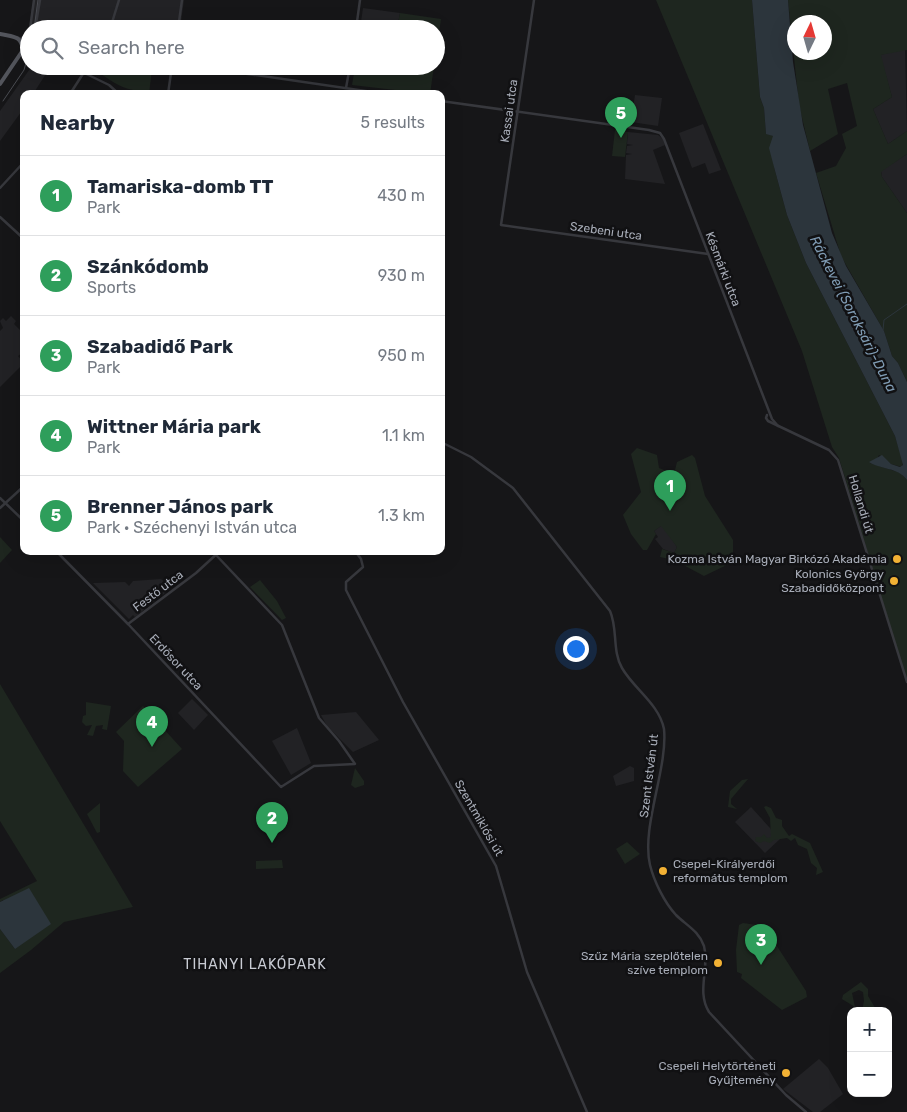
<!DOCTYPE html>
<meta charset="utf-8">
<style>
:root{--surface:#fff;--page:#f2f2f3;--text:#1f2937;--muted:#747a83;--line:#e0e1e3;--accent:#db2777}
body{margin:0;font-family:Rubik,sans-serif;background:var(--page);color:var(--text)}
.controls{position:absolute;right:15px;bottom:15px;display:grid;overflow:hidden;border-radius:10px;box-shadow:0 5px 20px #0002}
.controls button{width:45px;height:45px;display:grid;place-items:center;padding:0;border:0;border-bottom:1px solid var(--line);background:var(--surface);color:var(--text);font:25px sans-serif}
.compass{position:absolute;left:787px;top:15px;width:45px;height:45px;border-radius:50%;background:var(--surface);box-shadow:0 5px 20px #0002;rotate:5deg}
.you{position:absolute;left:575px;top:648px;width:18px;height:18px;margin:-12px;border:4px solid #fff;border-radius:50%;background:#1a73e8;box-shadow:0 0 0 8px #1a73e833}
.badge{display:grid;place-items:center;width:32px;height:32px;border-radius:50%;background:var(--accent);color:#fff;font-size:16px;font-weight:700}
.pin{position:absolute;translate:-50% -41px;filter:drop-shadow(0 1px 2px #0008)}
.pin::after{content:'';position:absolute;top:26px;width:18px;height:15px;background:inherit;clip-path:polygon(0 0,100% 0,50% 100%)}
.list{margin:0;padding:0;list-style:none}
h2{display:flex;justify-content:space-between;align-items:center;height:65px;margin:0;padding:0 20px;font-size:21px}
h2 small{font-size:16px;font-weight:400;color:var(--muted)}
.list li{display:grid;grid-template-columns:32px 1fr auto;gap:15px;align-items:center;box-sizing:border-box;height:80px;padding:0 20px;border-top:1px solid var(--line)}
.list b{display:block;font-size:19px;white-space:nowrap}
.list p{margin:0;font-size:16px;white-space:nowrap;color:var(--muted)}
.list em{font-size:16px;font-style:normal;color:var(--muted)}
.icon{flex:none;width:28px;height:28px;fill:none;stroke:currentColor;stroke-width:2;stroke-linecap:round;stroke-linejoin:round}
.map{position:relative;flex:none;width:907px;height:1112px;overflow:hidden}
.search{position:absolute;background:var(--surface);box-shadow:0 5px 20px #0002;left:20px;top:20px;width:425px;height:55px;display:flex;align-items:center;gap:12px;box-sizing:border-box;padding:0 18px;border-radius:28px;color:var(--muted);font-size:19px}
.panel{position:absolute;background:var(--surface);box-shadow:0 5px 20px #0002;left:20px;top:90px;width:425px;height:465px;border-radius:10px}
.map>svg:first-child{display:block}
</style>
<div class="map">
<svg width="907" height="1112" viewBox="0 0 907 1112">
<rect width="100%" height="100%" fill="#161618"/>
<g fill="#222225">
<polygon points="33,0 184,0 180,29 109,29 110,24 77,20 76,29 29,29"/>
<polygon points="363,8 400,13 397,29 360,29"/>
<polygon points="905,49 907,131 888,144 873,109 892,97 880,55"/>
<polygon points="32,66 51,66 33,94 24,94 24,108 0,141 0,111"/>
<polygon points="635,95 662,98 658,126 631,122"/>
<polygon points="703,124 721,170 709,174 705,163 692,168 679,133"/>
<polygon points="628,132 658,135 663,139 665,145 653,150 665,184 625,179 626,155 632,154 626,153 627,146 633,145 627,144"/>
<polygon points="907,154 907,213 882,177 881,171"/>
<polygon points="11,316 16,321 14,324 24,334 24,351 18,356 24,363 0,387 0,331 3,328 0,321 3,318 6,321"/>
<polygon points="662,525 677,547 674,553 663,549 655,539 658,537 654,531"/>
<polygon points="161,579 171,588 135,617 133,615 129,619 93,583 125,582 129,586 133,581"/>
<polygon points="192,699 208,715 194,730 178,713"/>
<polygon points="356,712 379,740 353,752 327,726 321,715"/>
<polygon points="297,728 311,763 291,775 272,741"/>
<polygon points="630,766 634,768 634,781 616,786 613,776"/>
<polygon points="751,807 780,839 765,853 735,822"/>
<polygon points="819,1059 828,1068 843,1094 820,1112 813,1112 783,1089"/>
</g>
<g fill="#1e261f" fill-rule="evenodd">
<polygon points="656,0 752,0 760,97 764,108 766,133 773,136 774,167 787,215 806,263 895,436 903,462 902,467 891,464 879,455 877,459 870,463 901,473 907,480 907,681 839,458 832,447 802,351"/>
<path d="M788,0H907V50L881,55L892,97L873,109L888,144L907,131V154L881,172L882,177L907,213V382L898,363L892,356L884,331L841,256L816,173L836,166L846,148L842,134L857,126L847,83L828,89L838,134L810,151L799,105ZM794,22H824V52H794Z"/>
<polygon points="400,13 441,19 436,54 436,29 397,29"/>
<path d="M95,66H144L145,68L152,69L149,94H136L133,90C119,88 107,77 94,70Z"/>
<polygon points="392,66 434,66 430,94 352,85 355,67 391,72"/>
<polygon points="615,130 628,132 625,157 612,156"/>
<polygon points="637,448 657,455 659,468 674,474 677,462 692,455 695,458 705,496 733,540 733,562 704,576 674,560 660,557 662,549 674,553 677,547 661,526 654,531 656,534 647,550 643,550 631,534 623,515 641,492 631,454"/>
<polygon points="0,537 12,550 0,563"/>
<polygon points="260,580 277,601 286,618 282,620 250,587"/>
<polygon points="0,684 133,907 64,922 31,950 0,973 0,929 15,949 3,900 0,902 0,899 37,881 0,821"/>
<polygon points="86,702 111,706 107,730 102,729 103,725 96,726 93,736 87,735 92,725 86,726 82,722 83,716 86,715"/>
<polygon points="143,706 182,749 138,787 123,771 124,741 116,732"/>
<polygon points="355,768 364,781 364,785 355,788 351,785"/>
<polygon points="748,779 731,799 731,804 737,809 728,807 730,791 742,780"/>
<polygon points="100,803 100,832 97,833 87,814"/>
<polygon points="766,806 771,808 776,818 782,820 782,826 789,836 792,834 810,843 823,872 816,875 817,868 811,863 807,849 798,845 795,838 791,841 787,838 774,840 770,843 764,841 760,843 755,841 756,837 761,837 764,834 767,838 771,837 770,818 764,807"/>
<polygon points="627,842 640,854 625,864 616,849"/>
<polygon points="282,860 283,868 256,869 256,861"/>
<polygon points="743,923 764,926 806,991 807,997 782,1010 741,978 742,974 737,972 736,950 739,925"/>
<polygon points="861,982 868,989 868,996 877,1011 862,1011 864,1001 863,992 859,990 852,993 855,1007 842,999 843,995"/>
</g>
<g fill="#2c353c">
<path d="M752,0H788L793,62L803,125L832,233L846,266L884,331L892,356L898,363L907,382V480C898,467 881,470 869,462L882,455L891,464L900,467L903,465L895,436L806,263L787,215L774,167L769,148L773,136L766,134L764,108L760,97Z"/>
<polygon points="29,888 51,924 15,949 0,929 0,902"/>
</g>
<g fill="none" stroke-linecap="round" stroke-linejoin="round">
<polyline stroke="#2c353c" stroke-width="1" points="883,330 884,320 907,304"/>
<g stroke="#37383d" stroke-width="2.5">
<polyline points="534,0 501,225 708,254"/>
<polyline points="30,29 34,0"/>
<polyline points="35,29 40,0"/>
<polyline points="110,29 119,0"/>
<polyline points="178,29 182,0"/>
<polyline points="356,29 360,0"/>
<polyline points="17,37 29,43"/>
<polyline points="22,38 29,34"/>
<polyline points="24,49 29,37"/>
<polyline points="70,66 109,85 119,94"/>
<polyline points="193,66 386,94"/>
<polyline points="346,88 350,66"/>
<polyline points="70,94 88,66"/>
<polyline points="168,94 172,66"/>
<polyline points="441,101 649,130 660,133 664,139 772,419 778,426"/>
<polyline points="0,188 24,162"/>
<polyline points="0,217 24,239"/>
<polyline points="767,415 766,418 768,421 829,450 838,460 907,682"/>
<path d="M441,442L471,457L513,488L610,611C618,629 612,651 622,668C634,689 659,704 664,729C668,768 641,827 650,865C654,881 664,902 676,915C686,925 699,931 704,946C710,968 696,991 709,1012L786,1095L806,1112"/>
<polyline points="0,498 24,521"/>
<polyline points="0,508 24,486"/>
<polyline points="56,551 128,624 281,787 314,766 355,764 339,741 319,718 282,625 216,555"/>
<polyline points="355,551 361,559 363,567 346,582 346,590 403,702 496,866 527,972 587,1112"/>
<polyline points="128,624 196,573 220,551"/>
</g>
<path stroke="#53555c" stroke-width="4" d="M0,34C13,37 21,35 23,50L0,84"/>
<g stroke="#4a4c52" stroke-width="1">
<polyline points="34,29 38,0"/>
<polyline points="3,101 24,70 29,52"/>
</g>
</g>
<g fill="#f2b134" stroke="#111113" stroke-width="2">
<circle cx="897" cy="559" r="5"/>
<circle cx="894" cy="581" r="5"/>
<circle cx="663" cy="871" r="5"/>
<circle cx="718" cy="963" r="5"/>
<circle cx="786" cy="1073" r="5"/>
</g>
<g text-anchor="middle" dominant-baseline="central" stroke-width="5" stroke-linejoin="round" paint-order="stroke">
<g font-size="12" fill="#a8adb8" stroke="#111113">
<text transform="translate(509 111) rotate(-82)">Kassai utca</text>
<text transform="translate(606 231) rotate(8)">Szebeni utca</text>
<text transform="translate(723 269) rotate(69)">Késmárki utca</text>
<text transform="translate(861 504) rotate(73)">Hollandi út</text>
<text transform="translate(158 591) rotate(-37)">Festő utca</text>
<text transform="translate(176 662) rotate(47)">Erdősor utca</text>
<text transform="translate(649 776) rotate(-83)">Szent István út</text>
<text transform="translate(479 818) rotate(60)">Szentmiklósi út</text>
</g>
<g font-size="12" fill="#a8adb8" stroke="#111113" text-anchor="end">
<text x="887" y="559">Kozma István Magyar Birkózó Akadémia</text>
<text x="884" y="574">Kolonics György<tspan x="884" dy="14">Szabadidőközpont</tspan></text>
<text x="673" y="864" text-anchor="start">Csepel-Királyerdői<tspan x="673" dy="14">református templom</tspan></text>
<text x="708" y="956">Szűz Mária szeplőtelen<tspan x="708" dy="14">szíve templom</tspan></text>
<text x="776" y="1066">Csepeli Helytörténeti<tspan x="776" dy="14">Gyűjtemény</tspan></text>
</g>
<g font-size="14" font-style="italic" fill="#7f9bb3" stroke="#111113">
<text transform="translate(853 314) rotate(63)">Ráckevei (Soroksári)-Duna</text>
</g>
<g font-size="14" letter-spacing="1" fill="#c9ccd4" stroke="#111113">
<text x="255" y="964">TIHANYI LAKÓPARK</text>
</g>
</g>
</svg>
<div class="controls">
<button>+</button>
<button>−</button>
</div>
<svg class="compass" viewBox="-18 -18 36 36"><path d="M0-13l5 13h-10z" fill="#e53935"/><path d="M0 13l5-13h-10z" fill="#747a83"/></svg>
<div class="you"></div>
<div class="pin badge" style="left:670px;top:511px;background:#2e9e5b">1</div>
<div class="pin badge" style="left:272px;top:843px;background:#2e9e5b">2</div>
<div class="pin badge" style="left:761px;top:965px;background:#2e9e5b">3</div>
<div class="pin badge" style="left:152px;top:747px;background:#2e9e5b">4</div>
<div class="pin badge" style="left:621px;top:138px;background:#2e9e5b">5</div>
<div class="search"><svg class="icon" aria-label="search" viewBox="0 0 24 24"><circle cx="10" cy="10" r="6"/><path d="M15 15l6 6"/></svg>Search here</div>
<section class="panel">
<h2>Nearby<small>5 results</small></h2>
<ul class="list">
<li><span class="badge" style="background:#2e9e5b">1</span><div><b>Tamariska-domb TT</b><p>Park</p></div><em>430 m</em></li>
<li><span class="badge" style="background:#2e9e5b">2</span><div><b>Szánkódomb</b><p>Sports</p></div><em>930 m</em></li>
<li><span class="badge" style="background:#2e9e5b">3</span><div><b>Szabadidő Park</b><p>Park</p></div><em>950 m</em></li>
<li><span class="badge" style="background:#2e9e5b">4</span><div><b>Wittner Mária park</b><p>Park</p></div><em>1.1 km</em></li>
<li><span class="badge" style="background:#2e9e5b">5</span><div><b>Brenner János park</b><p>Park · Széchenyi István utca</p></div><em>1.3 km</em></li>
</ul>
</section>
</div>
